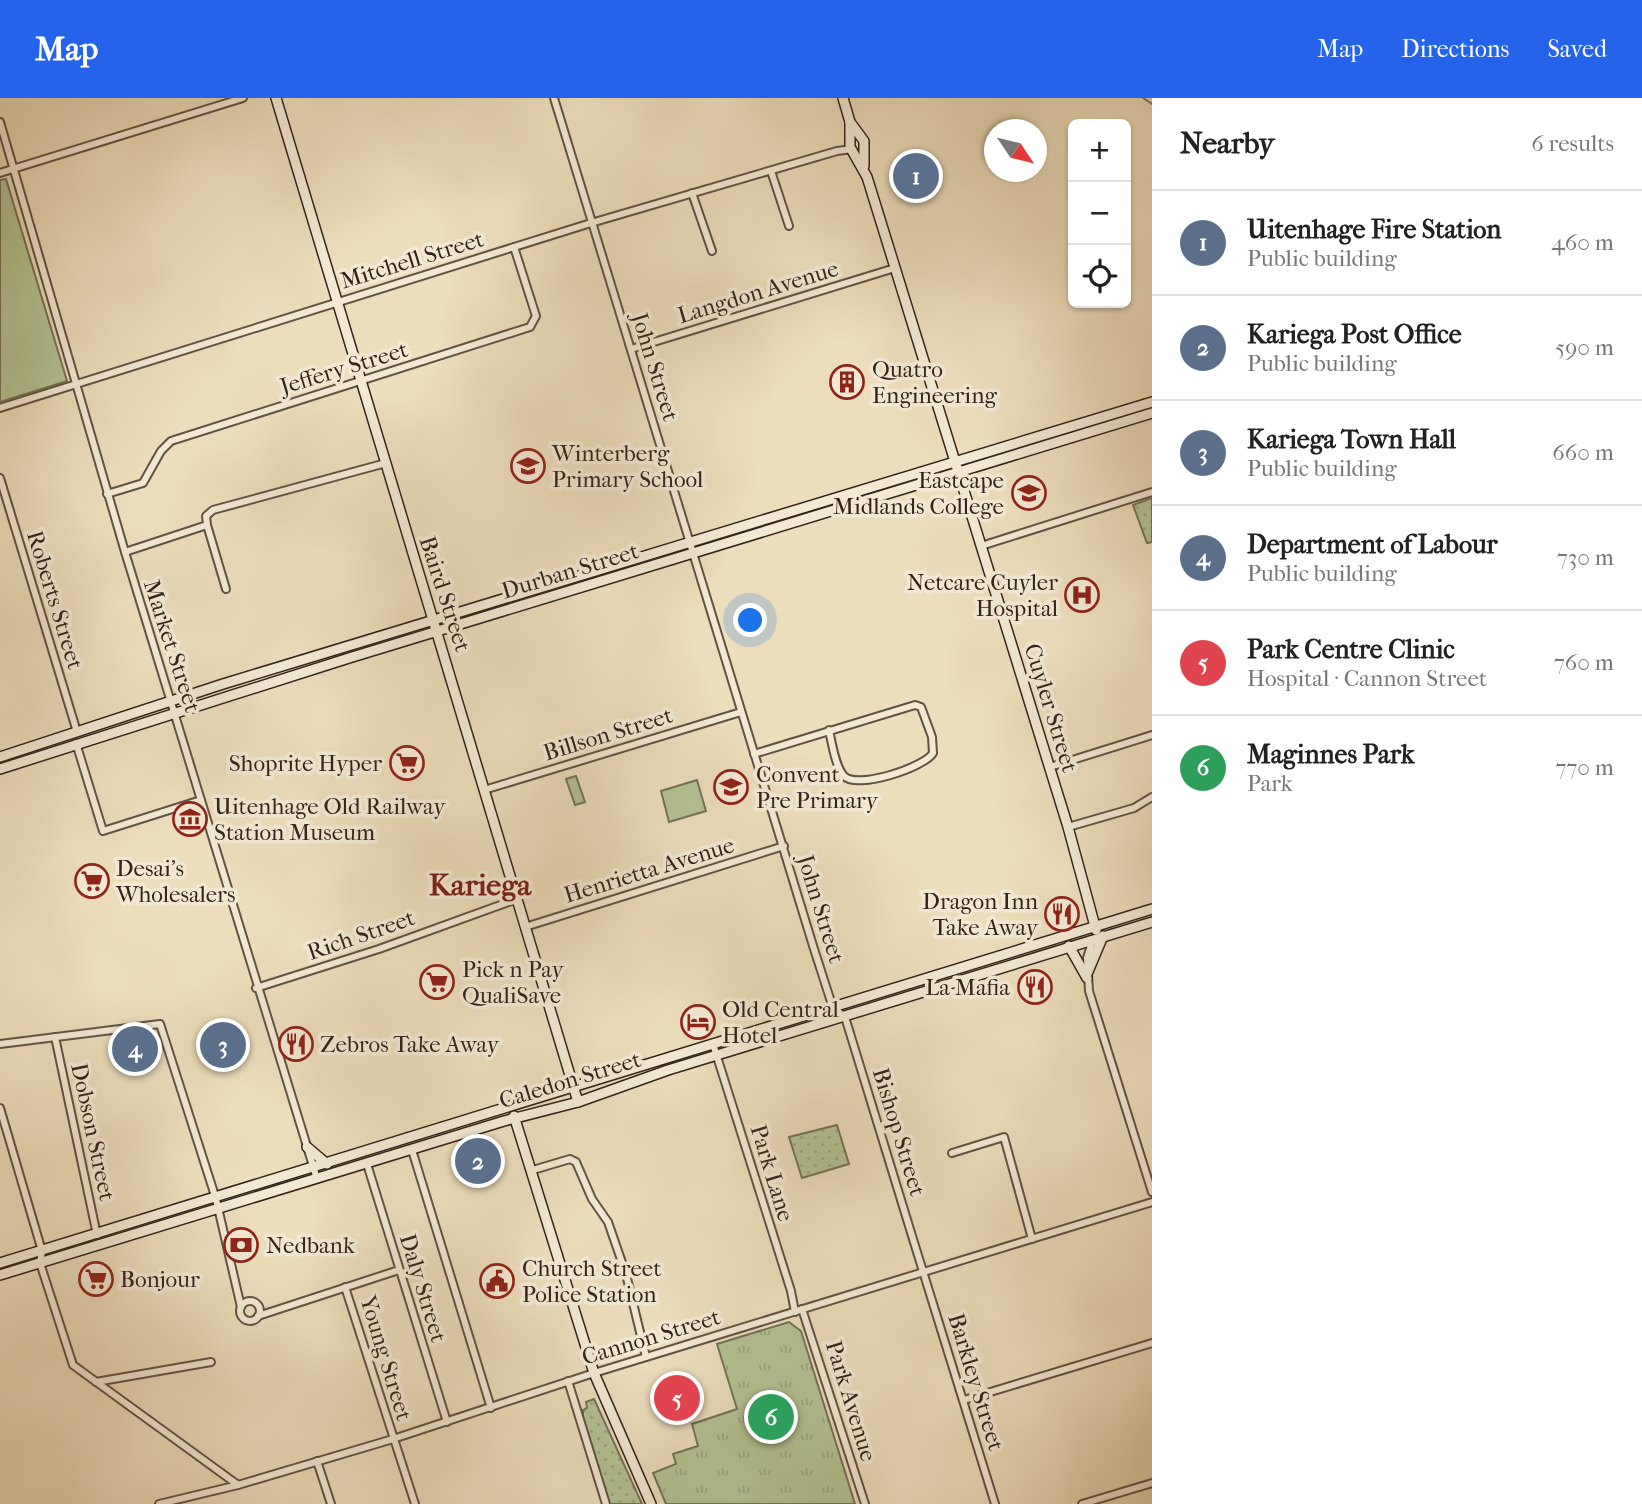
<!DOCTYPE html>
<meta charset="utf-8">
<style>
:root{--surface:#fff;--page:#f2f2f2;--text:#222;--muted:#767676;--line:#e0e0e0;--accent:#2563eb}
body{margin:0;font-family:"IM FELL French Canon",serif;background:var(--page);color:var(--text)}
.controls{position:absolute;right:21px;top:21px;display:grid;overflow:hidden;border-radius:10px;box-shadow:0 2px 5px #0004}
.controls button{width:63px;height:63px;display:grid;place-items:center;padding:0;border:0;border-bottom:2px solid var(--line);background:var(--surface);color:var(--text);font:35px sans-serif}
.compass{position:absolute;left:984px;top:21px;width:63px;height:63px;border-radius:50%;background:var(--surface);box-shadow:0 2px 5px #0004;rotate:125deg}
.you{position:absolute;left:751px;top:523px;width:24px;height:24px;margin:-18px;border:5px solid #fff;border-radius:50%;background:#1a73e8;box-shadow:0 0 0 10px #1a73e833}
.badge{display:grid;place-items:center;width:46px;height:46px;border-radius:50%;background:var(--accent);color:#fff;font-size:23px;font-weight:700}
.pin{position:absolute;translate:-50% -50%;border:4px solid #fff;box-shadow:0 2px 7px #0006}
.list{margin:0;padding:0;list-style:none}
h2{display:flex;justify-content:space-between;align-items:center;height:91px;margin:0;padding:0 28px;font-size:30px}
h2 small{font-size:23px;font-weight:400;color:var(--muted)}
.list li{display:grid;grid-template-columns:46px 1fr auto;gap:21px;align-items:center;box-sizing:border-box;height:105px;padding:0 28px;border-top:2px solid var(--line)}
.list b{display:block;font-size:26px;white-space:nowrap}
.list p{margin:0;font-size:23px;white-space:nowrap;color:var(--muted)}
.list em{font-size:23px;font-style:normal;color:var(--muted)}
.icon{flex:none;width:38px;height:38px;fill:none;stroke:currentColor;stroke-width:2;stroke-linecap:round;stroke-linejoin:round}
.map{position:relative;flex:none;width:1152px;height:1406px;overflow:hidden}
header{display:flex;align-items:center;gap:42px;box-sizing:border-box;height:98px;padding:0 35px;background:var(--accent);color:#fff}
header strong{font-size:33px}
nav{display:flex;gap:38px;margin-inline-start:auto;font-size:24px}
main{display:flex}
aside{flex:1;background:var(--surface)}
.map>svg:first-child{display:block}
</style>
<header>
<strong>Map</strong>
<nav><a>Map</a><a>Directions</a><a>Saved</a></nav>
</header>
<main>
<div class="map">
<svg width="1152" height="1406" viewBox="0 0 1152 1406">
<defs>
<pattern id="grass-dots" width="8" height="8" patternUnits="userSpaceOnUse" patternTransform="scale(1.75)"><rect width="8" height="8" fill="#b4c293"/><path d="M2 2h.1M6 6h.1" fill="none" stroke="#9ba67e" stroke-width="1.8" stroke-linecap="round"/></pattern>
<pattern id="park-tufts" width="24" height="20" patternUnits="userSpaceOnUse" patternTransform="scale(1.75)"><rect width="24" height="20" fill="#b4c293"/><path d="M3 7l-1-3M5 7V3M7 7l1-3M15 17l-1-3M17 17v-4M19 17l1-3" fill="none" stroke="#9ba67e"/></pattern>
</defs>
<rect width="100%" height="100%" fill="#ecddbb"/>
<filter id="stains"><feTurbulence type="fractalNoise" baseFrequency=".00286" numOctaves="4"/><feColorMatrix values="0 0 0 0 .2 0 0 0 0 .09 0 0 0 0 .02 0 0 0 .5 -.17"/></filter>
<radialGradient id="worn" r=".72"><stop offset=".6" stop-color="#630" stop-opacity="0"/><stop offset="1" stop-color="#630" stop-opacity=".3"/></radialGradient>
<g fill="url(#grass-dots)" stroke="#747257" stroke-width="2">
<polygon points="1152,400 1152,444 1147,445 1133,407"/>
<polygon points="837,1027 849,1066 802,1080 789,1039"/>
<polygon points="594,1301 642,1406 609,1406 583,1319 583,1312 587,1310 586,1304"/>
</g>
<polygon fill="url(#park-tufts)" stroke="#747257" stroke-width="2" points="789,1224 801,1233 855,1406 666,1406 653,1375 676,1366 673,1356 698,1348 692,1326 737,1311 717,1246"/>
<g fill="#b4c293" stroke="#747257" stroke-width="2">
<polygon points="6,81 67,283 0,304 0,82"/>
<polygon points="576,678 585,704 575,707 566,681"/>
<polygon points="697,682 706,713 669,724 661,693"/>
</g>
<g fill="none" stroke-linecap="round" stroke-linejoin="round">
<polyline stroke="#757c7c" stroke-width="2" points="1143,0 1152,6"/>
<g stroke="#635243" stroke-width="10">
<g id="street">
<path d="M554,0L814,851L833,910L845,919C894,1082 945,1243 995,1406"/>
<polyline points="0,24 125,454 317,1081"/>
<polyline points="771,73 789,128"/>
<polyline points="0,75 243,0"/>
<polyline points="692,95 712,153"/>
<polyline points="631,251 895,170"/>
<polyline points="0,310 591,125 837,53 852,51"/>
<polyline points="0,380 77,634"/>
<polyline points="107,396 143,385 161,353 171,343 530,229 536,218 514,149"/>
<polyline points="207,427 226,491"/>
<polyline points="981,448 1152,394"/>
<polyline points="125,454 207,427 206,418 213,412 386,365"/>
<polyline points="76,645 103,733 201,702"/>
<path d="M754,656L915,607L921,609L932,639L933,655C925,669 857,692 844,678C835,668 832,645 829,632"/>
<polyline points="1050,669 1152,637"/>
<polyline points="484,692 741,614"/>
<polyline points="1068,729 1134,710 1152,699"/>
<polyline points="525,829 784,748"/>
<polyline points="1093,841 1087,860 1089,893 1152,1094"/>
<polyline points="256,890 379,851 517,801"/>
<polyline points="55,939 97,1137"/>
<polyline points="0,946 160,926 216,1101 241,1209"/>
<polyline points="713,946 791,1193 795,1214"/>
<polyline points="0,1010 42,1153 40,1165 73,1267 238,1387"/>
<polyline points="412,1052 491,1310"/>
<polyline points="952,1055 1004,1039 1032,1141"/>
<polyline points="367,1066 447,1324"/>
<polyline points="533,1072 570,1061 576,1064 592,1101 608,1124 626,1176 646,1259"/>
<polyline points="345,1189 415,1406"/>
<circle cx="250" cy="1213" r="10"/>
<polyline points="802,1211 865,1406"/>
<polyline points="258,1218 399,1172"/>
<polyline points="568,1283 606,1406"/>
<polyline points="96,1284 211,1264"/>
<polyline points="964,1302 1152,1245"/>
<polyline points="317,1363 331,1406"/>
<polyline points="159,1406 238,1387 393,1341 594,1275 1152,1104"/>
<polyline points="1082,1406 1152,1385"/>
</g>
</g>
<g stroke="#35231b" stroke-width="12">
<g id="secondary">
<polyline points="276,0 578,1004"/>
<polyline points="843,0 850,24 864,43 864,68"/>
<polyline points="850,24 850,49 867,79 1068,729 1096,832"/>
<polyline points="0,659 223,586 1152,304"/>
<polyline points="0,671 349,560 1152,315"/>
<polyline points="1069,848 1087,880"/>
<polyline points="1087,876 1103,838"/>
<polyline points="514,1018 594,1275 651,1406"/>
<polyline points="307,1049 327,1066"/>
<polyline points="0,1165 1152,811"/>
<polyline points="0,1177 504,1023 578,1004 668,972 1152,824"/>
</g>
</g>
<use href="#street" stroke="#f3e9d3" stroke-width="6"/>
<use href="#secondary" stroke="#f3e9d3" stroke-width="9"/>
</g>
<defs>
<g id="building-ring" transform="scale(1.75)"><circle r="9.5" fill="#f3e9d3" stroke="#8f2418" stroke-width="1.5"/><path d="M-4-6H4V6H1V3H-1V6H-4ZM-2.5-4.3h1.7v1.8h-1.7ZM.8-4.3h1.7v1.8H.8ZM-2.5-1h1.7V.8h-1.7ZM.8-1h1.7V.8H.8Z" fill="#8f2418"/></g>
<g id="school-ring" transform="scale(1.75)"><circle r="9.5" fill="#f3e9d3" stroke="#8f2418" stroke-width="1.5"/><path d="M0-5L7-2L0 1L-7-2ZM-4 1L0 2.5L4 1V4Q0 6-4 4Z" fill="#8f2418"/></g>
<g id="university-ring" transform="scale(1.75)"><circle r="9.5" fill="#f3e9d3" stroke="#8f2418" stroke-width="1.5"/><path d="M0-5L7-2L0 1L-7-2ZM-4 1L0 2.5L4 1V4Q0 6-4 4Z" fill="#8f2418"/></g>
<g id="hospital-ring" transform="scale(1.75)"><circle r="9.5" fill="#f3e9d3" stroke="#8f2418" stroke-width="1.5"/><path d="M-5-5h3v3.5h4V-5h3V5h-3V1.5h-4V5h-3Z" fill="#8f2418"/></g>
<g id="supermarket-ring" transform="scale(1.75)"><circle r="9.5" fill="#f3e9d3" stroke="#8f2418" stroke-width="1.5"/><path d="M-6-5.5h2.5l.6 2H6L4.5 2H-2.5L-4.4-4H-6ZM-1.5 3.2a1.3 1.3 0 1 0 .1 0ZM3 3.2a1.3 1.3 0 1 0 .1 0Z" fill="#8f2418"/></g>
<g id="museum-ring" transform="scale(1.75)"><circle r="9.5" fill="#f3e9d3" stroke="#8f2418" stroke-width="1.5"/><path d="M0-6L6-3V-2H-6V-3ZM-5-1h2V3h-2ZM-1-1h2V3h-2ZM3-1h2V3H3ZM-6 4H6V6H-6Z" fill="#8f2418"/></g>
<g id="restaurant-ring" transform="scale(1.75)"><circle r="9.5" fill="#f3e9d3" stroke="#8f2418" stroke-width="1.5"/><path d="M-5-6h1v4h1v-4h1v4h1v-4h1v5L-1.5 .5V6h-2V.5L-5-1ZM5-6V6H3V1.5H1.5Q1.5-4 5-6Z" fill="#8f2418"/></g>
<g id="hotel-ring" transform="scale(1.75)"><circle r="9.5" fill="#f3e9d3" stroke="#8f2418" stroke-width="1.5"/><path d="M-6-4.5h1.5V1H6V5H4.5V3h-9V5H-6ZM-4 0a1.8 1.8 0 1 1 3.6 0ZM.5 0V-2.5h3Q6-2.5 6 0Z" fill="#8f2418"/></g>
<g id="bank-ring" transform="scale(1.75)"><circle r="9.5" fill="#f3e9d3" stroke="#8f2418" stroke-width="1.5"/><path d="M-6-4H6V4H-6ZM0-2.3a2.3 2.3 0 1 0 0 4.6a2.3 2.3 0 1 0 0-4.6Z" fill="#8f2418"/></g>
<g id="civic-ring" transform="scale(1.75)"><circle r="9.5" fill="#f3e9d3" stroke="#8f2418" stroke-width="1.5"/><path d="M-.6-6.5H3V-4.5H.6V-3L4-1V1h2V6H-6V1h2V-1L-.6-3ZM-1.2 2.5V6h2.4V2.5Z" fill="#8f2418"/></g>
</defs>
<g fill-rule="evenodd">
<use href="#building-ring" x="847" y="284"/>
<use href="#school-ring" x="528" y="368"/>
<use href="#university-ring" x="1029" y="395"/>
<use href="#hospital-ring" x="1082" y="497"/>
<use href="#supermarket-ring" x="407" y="665"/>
<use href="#school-ring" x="731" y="689"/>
<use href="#museum-ring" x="190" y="721"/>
<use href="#supermarket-ring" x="92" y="783"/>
<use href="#restaurant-ring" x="1062" y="816"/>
<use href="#supermarket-ring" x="437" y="884"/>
<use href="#restaurant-ring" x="1035" y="889"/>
<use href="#hotel-ring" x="698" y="924"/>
<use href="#restaurant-ring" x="296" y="946"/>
<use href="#bank-ring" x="241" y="1147"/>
<use href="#supermarket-ring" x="96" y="1181"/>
<use href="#civic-ring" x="497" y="1183"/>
</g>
<g text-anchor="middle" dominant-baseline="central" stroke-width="7" stroke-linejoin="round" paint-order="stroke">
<g font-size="23" fill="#35231b" stroke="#f3e9d3">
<text transform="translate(412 162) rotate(-17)">Mitchell Street</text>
<text transform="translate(758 194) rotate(-17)">Langdon Avenue</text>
<text transform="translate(655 269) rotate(73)">John Street</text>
<text transform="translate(344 270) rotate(-17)">Jeffery Street</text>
<text transform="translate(570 473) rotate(-17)">Durban Street</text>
<text transform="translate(445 496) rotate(72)">Baird Street</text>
<text transform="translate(55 502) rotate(73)">Roberts Street</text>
<text transform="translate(172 548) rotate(72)">Market Street</text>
<text transform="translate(1051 610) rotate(73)">Cuyler Street</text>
<text transform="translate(608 636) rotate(-17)">Billson Street</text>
<text transform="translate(649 772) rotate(-17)">Henrietta Avenue</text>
<text transform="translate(821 811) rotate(73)">John Street</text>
<text transform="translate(361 837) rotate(-19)">Rich Street</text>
<text transform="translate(570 982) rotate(-17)">Caledon Street</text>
<text transform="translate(93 1034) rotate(78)">Dobson Street</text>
<text transform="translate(899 1034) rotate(73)">Bishop Street</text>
<text transform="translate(772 1075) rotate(73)">Park Lane</text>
<text transform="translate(423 1190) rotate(73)">Daly Street</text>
<text transform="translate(651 1239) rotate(-17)">Cannon Street</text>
<text transform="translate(386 1260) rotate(73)">Young Street</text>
<text transform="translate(976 1284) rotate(73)">Barkley Street</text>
<text transform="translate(851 1303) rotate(73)">Park Avenue</text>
</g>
<g font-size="23" fill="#35231b" stroke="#f3e9d3" text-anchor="start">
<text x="872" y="271">Quatro<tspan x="872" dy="26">Engineering</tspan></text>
<text x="552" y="355">Winterberg<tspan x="552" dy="26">Primary School</tspan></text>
<text x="1004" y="382" text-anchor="end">Eastcape<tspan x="1004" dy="26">Midlands College</tspan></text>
<text x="1058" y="484" text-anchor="end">Netcare Cuyler<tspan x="1058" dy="26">Hospital</tspan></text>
<text x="382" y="665" text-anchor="end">Shoprite Hyper</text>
<text x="756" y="676">Convent<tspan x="756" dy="26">Pre Primary</tspan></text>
<text x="214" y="708">Uitenhage Old Railway<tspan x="214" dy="26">Station Museum</tspan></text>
<text x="116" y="770">Desai's<tspan x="116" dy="26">Wholesalers</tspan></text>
<text x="1038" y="803" text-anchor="end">Dragon Inn<tspan x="1038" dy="26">Take Away</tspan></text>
<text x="462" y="871">Pick n Pay<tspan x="462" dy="26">QualiSave</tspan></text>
<text x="1010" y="889" text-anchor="end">La Mafia</text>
<text x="722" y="911">Old Central<tspan x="722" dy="26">Hotel</tspan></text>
<text x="320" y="946">Zebros Take Away</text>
<text x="266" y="1147">Nedbank</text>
<text x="522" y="1170">Church Street<tspan x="522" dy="26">Police Station</tspan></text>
<text x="120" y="1181">Bonjour</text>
</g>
<g font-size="30" font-weight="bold" fill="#7a1f14" stroke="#f3e9d3">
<text x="480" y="787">Kariega</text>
</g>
</g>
<rect width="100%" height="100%" filter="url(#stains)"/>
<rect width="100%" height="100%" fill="url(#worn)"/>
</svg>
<div class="controls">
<button>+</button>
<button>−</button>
<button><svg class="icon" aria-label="locate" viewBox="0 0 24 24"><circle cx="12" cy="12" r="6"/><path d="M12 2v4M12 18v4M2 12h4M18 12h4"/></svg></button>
</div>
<svg class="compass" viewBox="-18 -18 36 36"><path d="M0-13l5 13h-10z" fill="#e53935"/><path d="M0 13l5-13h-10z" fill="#767676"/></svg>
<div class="you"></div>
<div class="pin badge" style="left:916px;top:78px;background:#5c6f8a">1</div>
<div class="pin badge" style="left:478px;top:1063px;background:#5c6f8a">2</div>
<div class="pin badge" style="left:223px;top:947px;background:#5c6f8a">3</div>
<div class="pin badge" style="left:135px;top:951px;background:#5c6f8a">4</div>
<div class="pin badge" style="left:677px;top:1300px;background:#e0444e">5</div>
<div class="pin badge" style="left:771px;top:1319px;background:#2e9e5b">6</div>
</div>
<aside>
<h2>Nearby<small>6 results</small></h2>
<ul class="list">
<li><span class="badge" style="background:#5c6f8a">1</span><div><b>Uitenhage Fire Station</b><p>Public building</p></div><em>460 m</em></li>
<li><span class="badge" style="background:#5c6f8a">2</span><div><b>Kariega Post Office</b><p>Public building</p></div><em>590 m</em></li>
<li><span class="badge" style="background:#5c6f8a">3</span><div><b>Kariega Town Hall</b><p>Public building</p></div><em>660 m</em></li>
<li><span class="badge" style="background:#5c6f8a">4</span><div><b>Department of Labour</b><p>Public building</p></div><em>730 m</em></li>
<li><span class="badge" style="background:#e0444e">5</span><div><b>Park Centre Clinic</b><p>Hospital · Cannon Street</p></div><em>760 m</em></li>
<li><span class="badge" style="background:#2e9e5b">6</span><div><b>Maginnes Park</b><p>Park</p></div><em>770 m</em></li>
</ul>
</aside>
</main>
